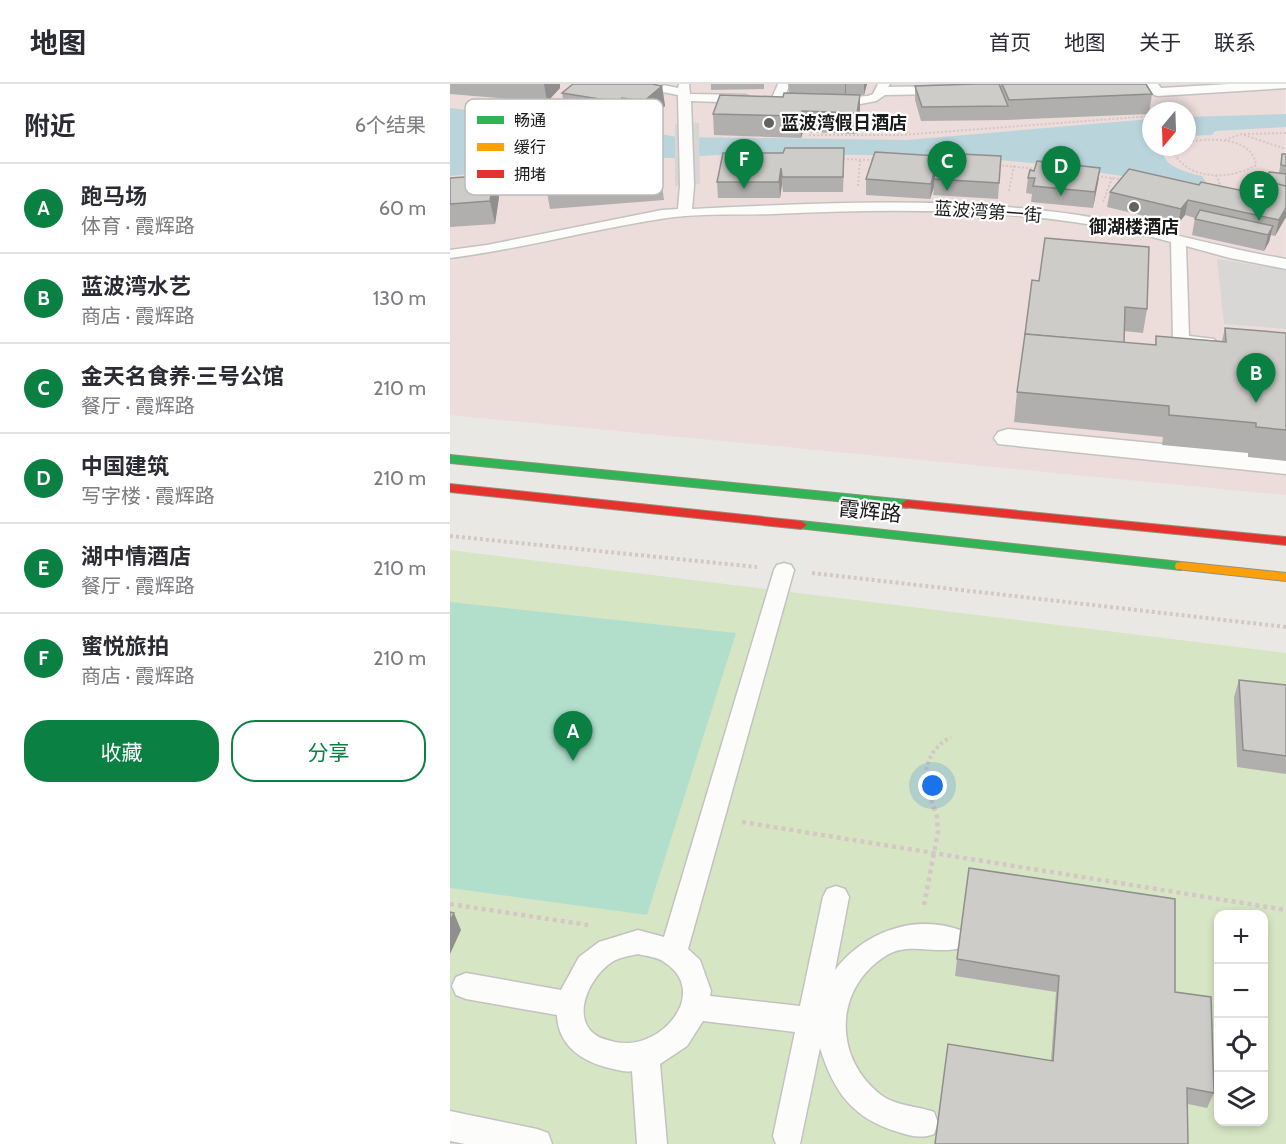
<!DOCTYPE html>
<html lang="zh">
<meta charset="utf-8">
<style>
:root{--surface:#fff;--page:#f2f2f3;--text:#2b2b33;--muted:#7c7c81;--line:#e1e1e2;--accent:#0b8043}
body{margin:0;font-family:Cabin,"Noto Sans SC",sans-serif;background:var(--page);color:var(--text)}
.controls{position:absolute;right:18px;bottom:18px;display:grid;overflow:hidden;border-radius:12px;box-shadow:0 3px 9px #0003}
.controls button{width:54px;height:54px;display:grid;place-items:center;padding:0;border:0;border-bottom:2px solid var(--line);background:var(--surface);color:var(--text);font:30px sans-serif}
.compass{position:absolute;left:692px;top:18px;width:54px;height:54px;border-radius:50%;background:var(--surface);box-shadow:0 3px 9px #0003;rotate:199deg}
.you{position:absolute;left:483px;top:702px;width:21px;height:21px;margin:-15px;border:4px solid #fff;border-radius:50%;background:#1a73e8;box-shadow:0 0 0 9px #1a73e833}
.badge{display:grid;place-items:center;width:39px;height:39px;border-radius:50%;background:var(--accent);color:#fff;font-size:20px;font-weight:700}
.pin{position:absolute;translate:-50% -50px;filter:drop-shadow(0 2px 3px #0008)}
.pin::after{content:'';position:absolute;top:32px;width:21px;height:18px;background:inherit;clip-path:polygon(0 0,100% 0,50% 100%)}
.list{margin:0;padding:0;list-style:none}
h2{display:flex;justify-content:space-between;align-items:center;height:78px;margin:0;padding:0 24px;font-size:26px}
h2 small{font-size:20px;font-weight:400;color:var(--muted)}
.list li{display:grid;grid-template-columns:39px 1fr auto;gap:18px;align-items:center;box-sizing:border-box;height:90px;padding:0 24px;border-top:2px solid var(--line)}
.list b{display:block;font-size:22px;white-space:nowrap}
.list p{margin:0;font-size:20px;white-space:nowrap;color:var(--muted)}
.list em{font-size:20px;font-style:normal;color:var(--muted)}
.actions{display:flex;gap:12px;padding:18px 24px}
.actions a{flex:1;padding:14px 0;border:2px solid var(--accent);border-radius:24px;text-align:center;font-size:21px;color:var(--accent)}
.actions .main{background:var(--accent);color:#fff}
.icon{flex:none;width:33px;height:33px;fill:none;stroke:currentColor;stroke-width:2;stroke-linecap:round;stroke-linejoin:round}
.map{position:relative;flex:none;width:836px;height:1060px;overflow:hidden}
header{display:flex;align-items:center;gap:36px;box-sizing:border-box;height:84px;padding:0 30px;background:var(--surface);border-bottom:2px solid var(--line)}
header strong{font-size:28px}
nav{display:flex;gap:33px;margin-inline-start:auto;font-size:21px}
main{display:flex}
aside{flex:1;background:var(--surface)}
.map>svg:first-child{display:block}
</style>
<header>
<strong>地图</strong>
<nav><a>首页</a><a>地图</a><a>关于</a><a>联系</a></nav>
</header>
<main>
<aside>
<h2>附近<small>6个结果</small></h2>
<ul class="list">
<li><span class="badge">A</span><div><b>跑马场</b><p>体育 · 霞辉路</p></div><em>60 m</em></li>
<li><span class="badge">B</span><div><b>蓝波湾水艺</b><p>商店 · 霞辉路</p></div><em>130 m</em></li>
<li><span class="badge">C</span><div><b>金天名食养·三号公馆</b><p>餐厅 · 霞辉路</p></div><em>210 m</em></li>
<li><span class="badge">D</span><div><b>中国建筑</b><p>写字楼 · 霞辉路</p></div><em>210 m</em></li>
<li><span class="badge">E</span><div><b>湖中情酒店</b><p>餐厅 · 霞辉路</p></div><em>210 m</em></li>
<li><span class="badge">F</span><div><b>蜜悦旅拍</b><p>商店 · 霞辉路</p></div><em>210 m</em></li>
</ul>
<div class="actions"><a class="main">收藏</a><a>分享</a></div>
</aside>
<div class="map">
<svg width="836" height="1060" viewBox="0 0 836 1060">
<rect width="100%" height="100%" fill="#eae8e4"/>
<path fill="#ecdcda" fill-rule="evenodd" d="M0,0H835L836,411L0,331ZM701,27H737V63H701Z"/>
<polygon fill="#d8d7d5" points="767,175 836,186 836,245 774,240"/>
<path fill="#d6e6c4" fill-rule="evenodd" d="M0,466L836,569V1060H0ZM768,830H814V1038H768Z"/>
<polygon fill="#b2dfcc" points="0,518 286,549 197,831 0,804"/>
<g fill="#b9d4db">
<path d="M33,19L227,53L457,56L701,35V63H714C708,82 739,89 752,92L761,105L591,80L518,73L413,71L294,69L224,74L176,73L137,79L0,92V24L25,27Z"/>
<polygon points="836,30 836,43 765,47 762,51 737,52 737,33"/>
</g>
<polygon fill="#d7d6d5" points="249,39 250,100 225,102 225,40"/>
<g fill="none" stroke-linecap="round" stroke-linejoin="round">
<g stroke="#c2c2c0" stroke-width="3">
<g id="lane">
<path d="M185,0H208L228,4L229,0H239L240,10L296,11L302,15L296,19L241,17L244,102L242,125C370,119 500,112 628,131C698,142 766,163 836,175V185L780,174L736,162L739,252L764,255L766,258L764,261C753,264 730,264 723,256L721,158C595,123 453,124 323,130C286,131 246,129 210,135C139,146 71,165 0,174V166L37,161L212,126L228,125L230,102L228,11L187,3Z"/>
<polygon points="328,0 340,0 333,16 327,20 321,16"/>
<polygon points="428,0 440,0 438,3 492,2 498,6 492,10 435,11 426,17 405,21 382,22 376,18 382,14 418,12 423,10"/>
<polygon points="696,0 708,0 711,4 779,0 836,0 836,4 708,12 704,11"/>
<path d="M334,479L341,481L344,486L238,865L250,876L261,907L260,912L350,922L373,813L377,805L386,802L395,805L399,813L385,886C415,847 466,829 513,847L517,855L513,863C489,872 460,857 437,871C383,904 383,974 431,1011C446,1022 467,1022 484,1028L488,1039L484,1050C471,1055 461,1052 448,1048C402,1034 384,1008 370,964L350,1060H326L323,1052L345,948L253,937L237,962L210,980L217,1060H187L182,987C174,989 166,985 159,984C131,977 108,961 107,931L16,915L6,911L2,902L6,893L16,889L111,906L129,873L149,858L188,846L214,853L324,486L327,481ZM188,870C196,872 208,873 214,878C261,907 212,968 165,958C157,956 150,955 143,949C121,929 142,891 162,878C170,873 179,872 188,870Z"/>
<polygon points="0,1027 87,1045 98,1049 102,1060 15,1060 0,1057"/>
</g>
</g>
<g stroke="#c2c2c0" stroke-width="3">
<polygon id="street" points="558,345 836,372 836,390 548,360 544,354 548,348"/>
</g>
<g stroke="#90927e" stroke-width="2">
<g id="fast">
<polygon points="0,371 457,416 463,420 457,424 0,379"/>
<polygon points="351,437 731,478 737,482 731,486 347,444 345,441 347,438"/>
</g>
</g>
<g stroke="#90927e" stroke-width="2">
<polygon id="slow" points="731,478 836,489 836,497 726,485 725,482 726,479"/>
</g>
<g stroke="#90927e" stroke-width="2">
<g id="jam">
<polygon points="0,400 351,437 357,441 351,445 0,408"/>
<polygon points="457,416 836,453 836,461 453,423 451,420"/>
</g>
</g>
<g stroke="#d4c7c5" stroke-width="2" stroke-dasharray="2 2" stroke-linecap="butt">
<polyline points="449,29 458,50"/>
<polyline points="359,51 452,51 701,32"/>
<polyline points="794,51 836,65"/>
<polyline points="775,56 792,50 836,49"/>
<path d="M727,63L724,68C737,97 782,96 806,81C802,52 759,54 737,58"/>
<polyline points="389,75 427,76"/>
<polyline points="548,81 588,85"/>
<polyline points="766,91 772,106"/>
<polyline points="647,92 675,96"/>
<polyline points="408,102 410,76"/>
<polyline points="559,107 564,82"/>
<polyline points="653,118 662,94"/>
</g>
<g stroke="#d4c7c5" stroke-width="4" stroke-dasharray="3 3" stroke-linecap="butt">
<polyline points="0,452 307,483"/>
<polyline points="362,489 836,543"/>
<path d="M476,698C474,678 484,662 501,653"/>
</g>
<g stroke="#d4c7c5" stroke-width="4.5" stroke-dasharray="4 4" stroke-linecap="butt">
<polyline points="292,738 836,826"/>
<polyline points="0,820 138,841"/>
<polyline points="474,821 488,748 487,733 475,696"/>
</g>
<use href="#lane" fill="#fcfcfb" fill-rule="evenodd"/>
<use href="#street" fill="#fcfcfb" fill-rule="evenodd"/>
<use href="#fast" fill="#30b455" fill-rule="evenodd"/>
<use href="#slow" fill="#ff9f0a" fill-rule="evenodd"/>
<use href="#jam" fill="#e5322d" fill-rule="evenodd"/>
</g>
<g fill="#b1afad">
<polygon points="0,0 110,0 110,4 97,18 0,10"/>
<polygon points="261,0 314,0 314,5 261,6"/>
<polygon points="338,0 417,0 414,11 396,10 410,11 410,32 407,50 353,48 351,54 264,51 263,30 333,13 339,9"/>
<polygon points="525,0 696,0 702,10 699,30 557,36 471,37 465,16 465,2"/>
<polygon points="212,2 215,22 197,38 175,35 171,38 115,30 112,9"/>
<polygon points="832,70 836,70 836,133 825,152 821,151 819,158 814,167 742,151 745,134 735,131 728,140 657,123 660,108 749,101 808,110 829,89"/>
<polygon points="488,72 551,72 548,115 483,111 484,103 480,115 416,111 416,95"/>
<polygon points="146,78 211,94 214,116 100,125 96,103"/>
<polygon points="394,80 393,108 333,108 332,100 330,114 268,114 267,98"/>
<polygon points="650,84 643,124 581,118 582,110 576,109 578,94 584,87"/>
<polygon points="44,91 49,113 45,140 0,143 0,94"/>
<polygon points="589,197 697,225 693,249 674,247 674,259 705,261 706,252 772,257 775,244 836,249 836,377 798,373 798,369 712,361 713,353 564,338 567,308"/>
<polygon points="789,596 836,601 836,690 787,683 784,613"/>
<polygon points="507,875 725,908 764,1009 757,1024 738,1020 601,977 606,908 505,892"/>
</g>
<g fill="#908f8d">
<polygon points="94,0 110,0 110,4 97,18"/>
<polygon points="395,0 396,0 396,10 395,14"/>
<polygon points="414,0 417,0 414,11"/>
<polygon points="212,2 215,22 197,38 194,17"/>
<polygon points="410,11 410,32 407,50 407,29"/>
<polygon points="172,14 175,35 171,38 168,18"/>
<polygon points="352,27 353,48 351,54 350,32"/>
<polygon points="331,84 332,100 330,114 329,98"/>
<polygon points="650,84 648,99 643,124 645,108"/>
<polygon points="485,85 484,103 480,115 481,100"/>
<polygon points="44,91 49,113 45,140 40,117"/>
<polygon points="738,116 735,131 728,140 731,125"/>
<polygon points="836,124 836,133 825,152 829,136"/>
<polygon points="823,142 819,158 814,167 818,151"/>
<polygon points="4,829 11,846 0,870 0,837"/>
</g>
<g fill="#ceccc9" stroke="#908f8d" stroke-width="1.5">
<polygon points="123,0 202,0 212,2 194,17 172,14 168,18 112,9"/>
<polygon points="525,0 549,0 558,22 472,23 465,2"/>
<polygon points="552,0 696,0 702,10 559,16"/>
<polygon points="334,9 410,11 407,29 352,27 350,32 263,30 270,11 333,13"/>
<polygon points="335,64 394,64 393,93 332,93 331,84 329,98 267,98 273,69 333,69"/>
<polygon points="425,68 488,72 489,69 551,72 549,99 484,95 485,85 481,100 416,95"/>
<polygon points="832,70 836,70 836,82 831,81"/>
<polygon points="587,77 650,84 645,108 583,102 585,94 578,94 580,86 584,87"/>
<polygon points="679,85 749,101 751,98 808,110 816,97 836,102 836,124 829,136 738,116 731,125 660,108"/>
<polygon points="819,88 836,90 836,102 816,97 815,99"/>
<polygon points="44,91 40,117 0,120 0,94"/>
<polygon points="750,126 823,142 818,151 745,135"/>
<polygon points="595,154 699,163 697,225 675,223 674,259 575,250 582,196 589,197"/>
<polygon points="775,244 836,249 836,346 806,343 806,339 719,331 719,322 567,308 575,250 706,261 706,252 776,258"/>
<polygon points="789,596 836,601 836,672 793,666"/>
<polygon points="519,784 725,815 725,908 761,913 764,1009 737,1004 738,1060 485,1060 498,960 603,977 609,892 507,875"/>
<polygon points="0,828 4,829 0,837"/>
</g>
<g fill="#636361" stroke="#fff" stroke-width="2">
<circle cx="319" cy="39" r="6"/>
<circle cx="684" cy="123" r="6"/>
</g>
<g text-anchor="middle" dominant-baseline="central" stroke-width="4.5" stroke-linejoin="round" paint-order="stroke">
<g font-size="18" font-weight="bold" fill="#1b1b1b" stroke="#fff" text-anchor="start">
<text x="331" y="39">蓝波湾假日酒店</text>
<text x="684" y="143" text-anchor="middle">御湖楼酒店</text>
</g>
<g font-size="18" fill="#1b1b1b" stroke="#fff">
<text transform="translate(538 128) rotate(4)">蓝波湾第一街</text>
</g>
<g font-size="21" fill="#1b1b1b" stroke="#fff">
<text transform="translate(420 427) rotate(6)">霞辉路</text>
</g>
</g>
<rect x="15" y="15" width="198" height="96" rx="9" fill="#fff" stroke="#bbb" stroke-width="1.5"/>
<rect x="27" y="32" width="27" height="8" fill="#30b455"/>
<rect x="27" y="59" width="27" height="8" fill="#ff9f0a"/>
<rect x="27" y="86" width="27" height="8" fill="#e5322d"/>
<g font-size="16" fill="#1b1b1b">
<text x="64" y="42">畅通</text>
<text x="64" y="69">缓行</text>
<text x="64" y="96">拥堵</text>
</g>
</svg>
<div class="controls">
<button>+</button>
<button>−</button>
<button><svg class="icon" aria-label="locate" viewBox="0 0 24 24"><circle cx="12" cy="12" r="6"/><path d="M12 2v4M12 18v4M2 12h4M18 12h4"/></svg></button>
<button><svg class="icon" aria-label="layers" viewBox="0 0 24 24"><path d="M12 4l9 5-9 5-9-5zM3 14l9 5 9-5"/></svg></button>
</div>
<svg class="compass" viewBox="-18 -18 36 36"><path d="M0-13l5 13h-10z" fill="#e53935"/><path d="M0 13l5-13h-10z" fill="#7c7c81"/></svg>
<div class="you"></div>
<div class="pin badge" style="left:123px;top:677px">A</div>
<div class="pin badge" style="left:806px;top:319px">B</div>
<div class="pin badge" style="left:497px;top:107px">C</div>
<div class="pin badge" style="left:611px;top:112px">D</div>
<div class="pin badge" style="left:809px;top:137px">E</div>
<div class="pin badge" style="left:294px;top:105px">F</div>
</div>
</main>
